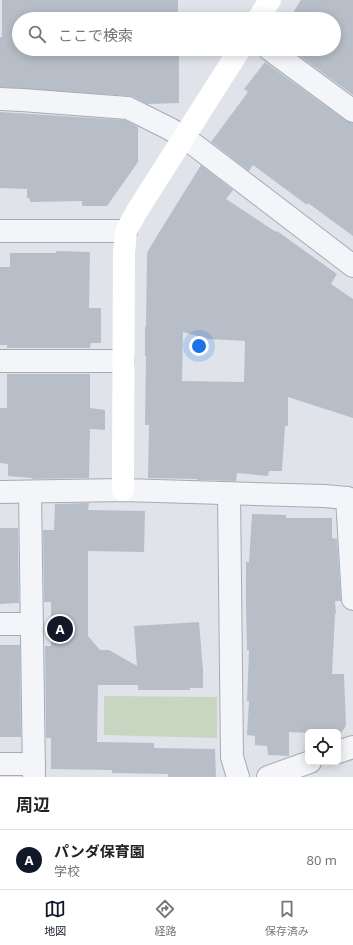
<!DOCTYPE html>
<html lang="ja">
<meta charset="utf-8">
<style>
:root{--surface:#fff;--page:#f2f2f2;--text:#222;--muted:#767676;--line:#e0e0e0;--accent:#111827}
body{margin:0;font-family:"Noto Sans","Noto Sans JP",sans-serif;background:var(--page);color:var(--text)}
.controls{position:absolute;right:12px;bottom:12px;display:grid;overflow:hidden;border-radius:6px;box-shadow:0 2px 10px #0003}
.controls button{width:36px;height:36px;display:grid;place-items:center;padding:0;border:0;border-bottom:1px solid var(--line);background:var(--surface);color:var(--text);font:20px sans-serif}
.you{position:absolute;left:199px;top:346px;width:14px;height:14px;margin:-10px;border:3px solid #fff;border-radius:50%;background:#1a73e8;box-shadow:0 0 0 6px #1a73e833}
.badge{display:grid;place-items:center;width:26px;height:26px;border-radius:50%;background:var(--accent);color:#fff;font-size:13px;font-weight:700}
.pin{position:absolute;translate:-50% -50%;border:2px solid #fff;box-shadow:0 1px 4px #0006}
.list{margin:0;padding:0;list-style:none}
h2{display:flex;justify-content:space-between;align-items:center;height:52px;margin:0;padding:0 16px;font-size:17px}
h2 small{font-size:13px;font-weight:400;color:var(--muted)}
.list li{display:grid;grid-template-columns:26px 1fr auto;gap:12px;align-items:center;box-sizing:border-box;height:60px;padding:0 16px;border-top:1px solid var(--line)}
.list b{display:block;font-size:15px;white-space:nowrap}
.list p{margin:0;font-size:13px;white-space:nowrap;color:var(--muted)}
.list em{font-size:13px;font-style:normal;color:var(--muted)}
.icon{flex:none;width:22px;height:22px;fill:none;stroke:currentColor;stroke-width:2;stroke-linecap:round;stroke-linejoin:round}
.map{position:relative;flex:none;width:353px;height:777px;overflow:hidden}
.search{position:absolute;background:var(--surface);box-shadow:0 2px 10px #0003;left:12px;right:12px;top:12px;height:44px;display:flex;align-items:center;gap:10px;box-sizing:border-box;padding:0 14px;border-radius:22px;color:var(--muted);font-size:15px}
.sheet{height:112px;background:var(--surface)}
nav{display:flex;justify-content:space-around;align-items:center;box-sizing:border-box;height:56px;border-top:1px solid var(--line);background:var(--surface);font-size:11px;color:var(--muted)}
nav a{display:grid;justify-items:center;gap:2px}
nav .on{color:var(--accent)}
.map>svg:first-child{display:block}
</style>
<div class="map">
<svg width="353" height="777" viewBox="0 0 353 777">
<rect width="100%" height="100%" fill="#e0e4ea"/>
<polygon fill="#c7d5c1" points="104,696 217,697 217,738 104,735"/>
<g fill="#b7bec8" fill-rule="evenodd">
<polygon points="2,0 178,0 178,19 19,19 19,49 179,49 179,103 147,104 134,97 129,96 0,87 0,37 2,37"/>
<polygon points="301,0 353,0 353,95 290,49 334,49 334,19 289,19"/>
<polygon points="265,62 346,121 353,123 353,236 308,203 307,205 253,165 249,171 211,142 248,92 244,89"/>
<polygon points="0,112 125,120 138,127 138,162 107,206 82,206 82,201 30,202 30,199 27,198 27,189 0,188"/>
<path d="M201,165L233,190L226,199L276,232L277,231L337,274L331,284L353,299V418L288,397V426H285L282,471H269L268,476L237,473L236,481L197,480V479L148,478L149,425H145L146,356H145V327H146L147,253L155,239ZM183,332L209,339L245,341L244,382L182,381Z"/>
<polygon points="56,251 90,252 89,308 101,308 101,343 91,343 90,348 7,348 7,345 0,345 0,267 10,267 10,253 56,253"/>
<polygon points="7,374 90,374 90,408 105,410 105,430 90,429 89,478 32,479 32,478 8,476 8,464 0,463 0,408 7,408"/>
<polygon points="89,503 88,510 145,511 144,552 88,551 88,636 100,650 109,650 137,666 134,626 199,622 203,670 203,688 190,688 190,690 138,690 138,685 98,685 97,742 154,743 154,748 215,749 216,777 168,777 168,774 112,773 112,770 51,769 51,738 46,738 45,646 51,646 51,602 44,602 43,530 54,530 55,504"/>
<polygon points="252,514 286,515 286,518 332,518 332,538 337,539 341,601 335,601 336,614 335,614 332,674 344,674 346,726 340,734 338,734 338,732 308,733 289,732 289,756 268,755 267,746 255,745 255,736 247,735 249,701 247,701 249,650 247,650 246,607 246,562 249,562"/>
<polygon points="0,528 18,528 19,603 0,604"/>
<polygon points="0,645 20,645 21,737 0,737"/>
</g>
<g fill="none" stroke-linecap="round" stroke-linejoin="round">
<g stroke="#a5abb5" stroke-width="24">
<g id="street">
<polyline points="269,49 353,111"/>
<polyline points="0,99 22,100 128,108 170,129 184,137 353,266"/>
<polyline points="0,231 126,231"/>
<polyline points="0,361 123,361"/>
<polyline points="0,492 123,490 324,496 347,498 353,500"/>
<polyline points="30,492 34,777"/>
<polyline points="229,494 232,757 238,777"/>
<polyline points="347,498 353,599"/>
<polyline points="0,624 32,624"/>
<polyline points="338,752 353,747"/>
<polyline points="0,764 34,764"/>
<polyline points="268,777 310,762"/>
</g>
</g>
<use href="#street" stroke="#f3f5f8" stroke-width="22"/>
<g stroke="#fff" stroke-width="22">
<polyline points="258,19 270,0"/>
<polyline points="123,490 123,470 124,253 126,231 137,211 240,49"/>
</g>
</g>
</svg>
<div class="controls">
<button><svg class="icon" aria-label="locate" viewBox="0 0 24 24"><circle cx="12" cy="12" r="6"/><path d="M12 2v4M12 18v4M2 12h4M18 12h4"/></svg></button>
</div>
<div class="you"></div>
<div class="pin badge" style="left:60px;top:629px">A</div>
<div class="search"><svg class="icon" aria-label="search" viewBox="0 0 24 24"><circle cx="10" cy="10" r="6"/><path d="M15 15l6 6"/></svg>ここで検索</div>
</div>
<section class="sheet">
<h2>周辺<small></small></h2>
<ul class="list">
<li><span class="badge">A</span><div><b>パンダ保育園</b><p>学校</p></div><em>80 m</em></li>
</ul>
</section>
<nav>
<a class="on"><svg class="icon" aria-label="map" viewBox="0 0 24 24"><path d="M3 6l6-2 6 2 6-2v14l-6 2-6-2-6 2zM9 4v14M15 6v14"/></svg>地図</a>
<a><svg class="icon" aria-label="directions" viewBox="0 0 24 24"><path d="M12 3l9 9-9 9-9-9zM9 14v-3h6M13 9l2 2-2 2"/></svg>経路</a>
<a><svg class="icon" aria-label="saved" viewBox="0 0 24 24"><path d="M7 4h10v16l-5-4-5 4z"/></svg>保存済み</a>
</nav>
